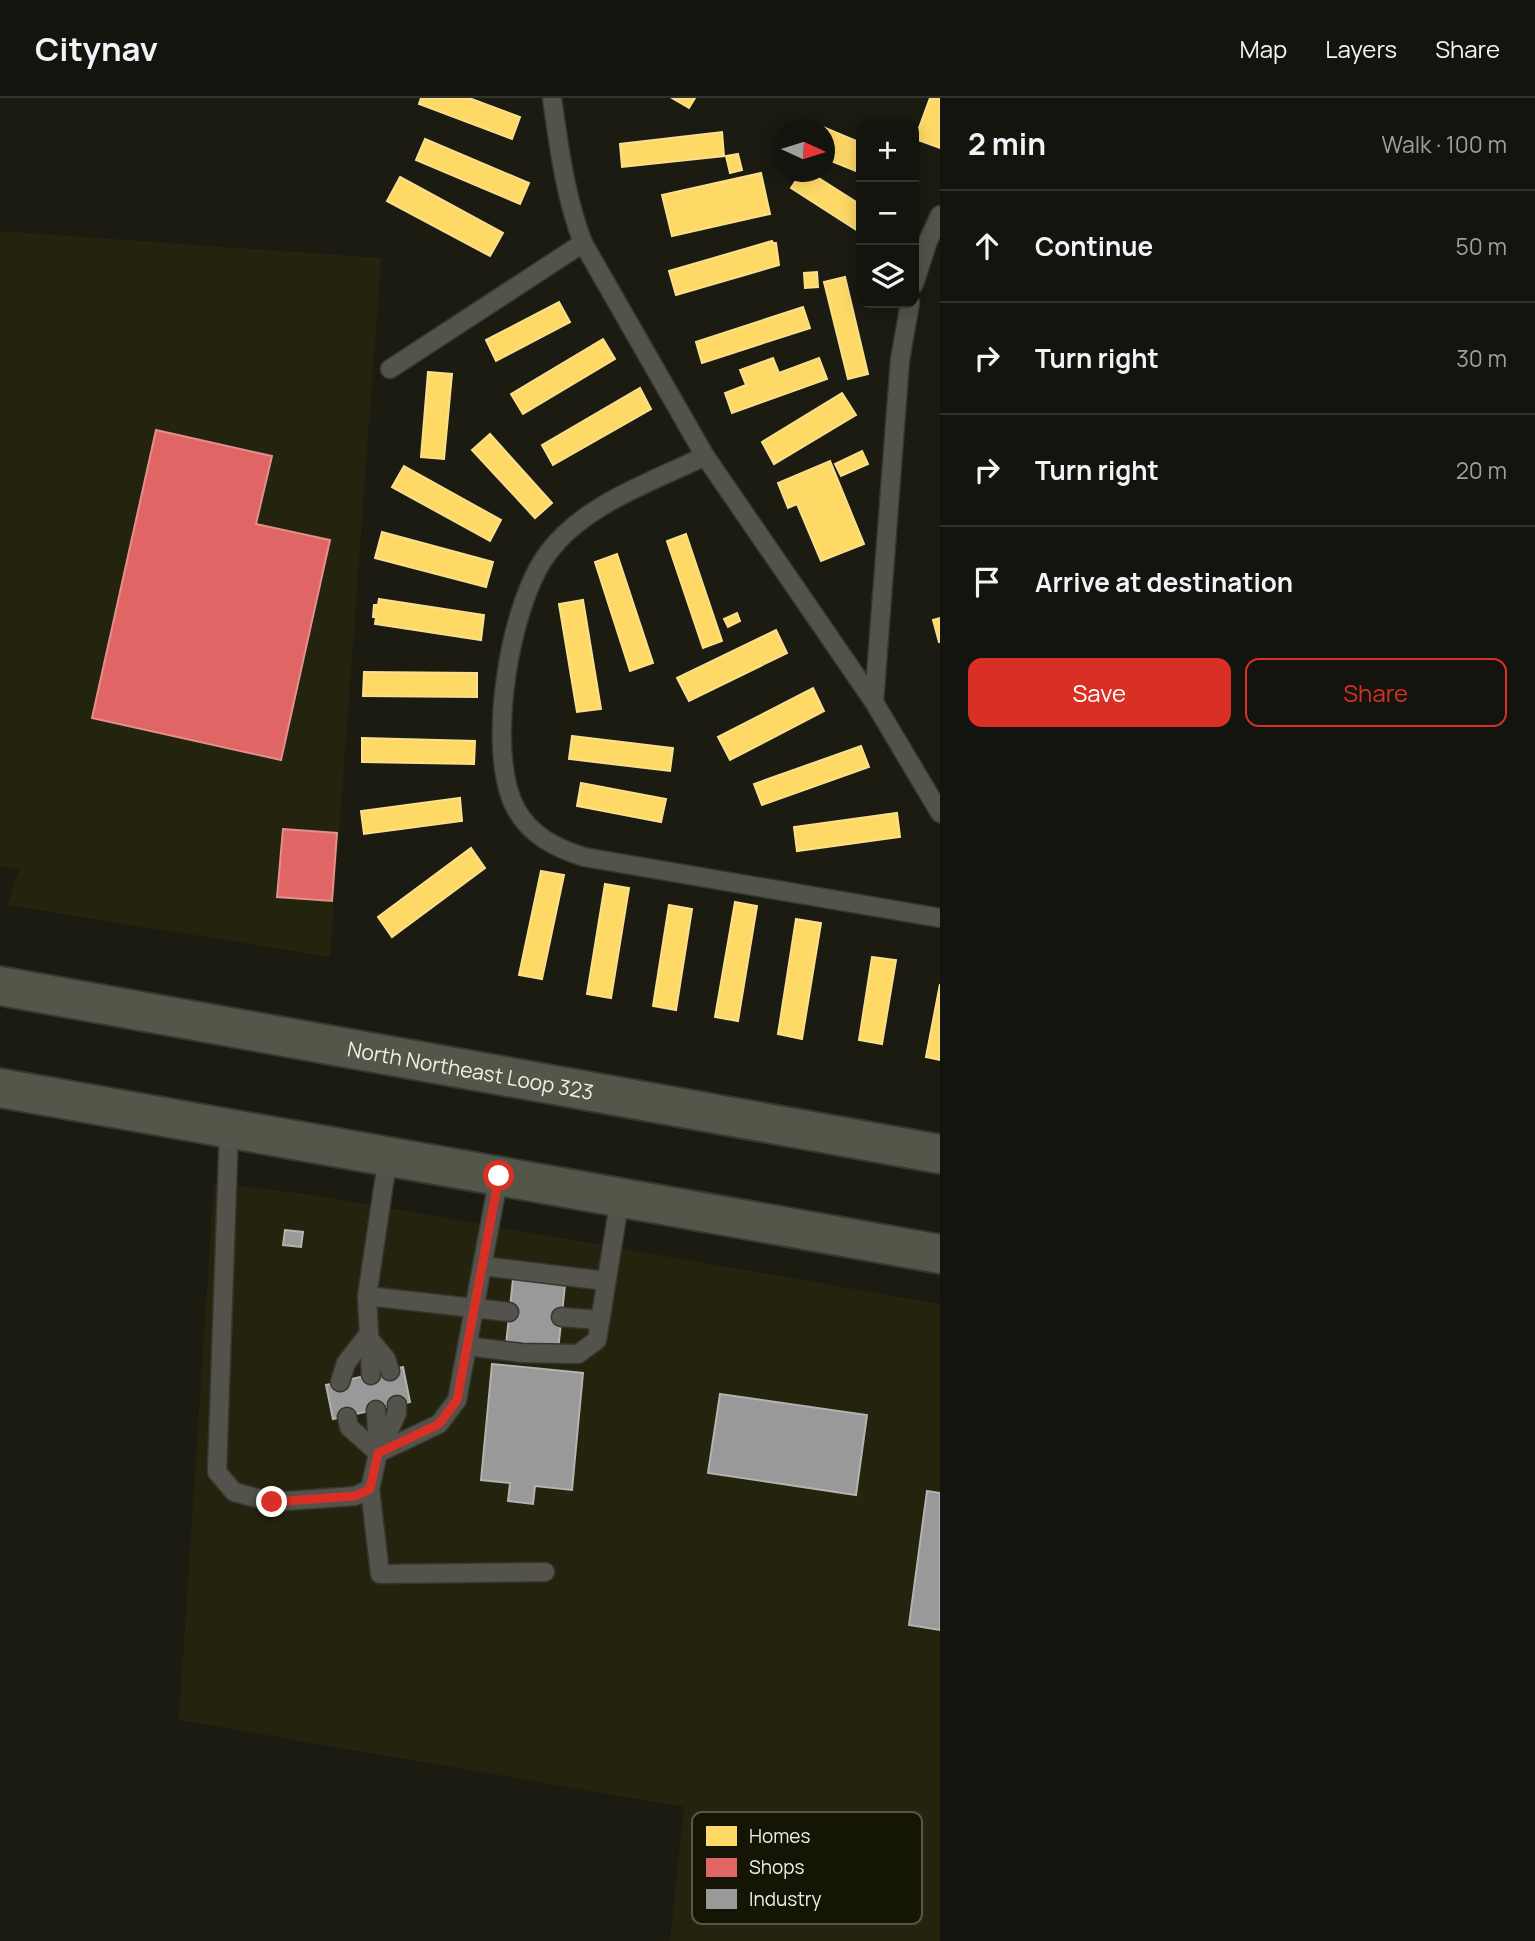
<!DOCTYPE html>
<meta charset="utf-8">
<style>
:root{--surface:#14140e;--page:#1d1d17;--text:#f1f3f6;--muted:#9d9e9e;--line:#33332e;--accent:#d93025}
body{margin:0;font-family:Manrope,sans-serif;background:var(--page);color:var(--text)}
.controls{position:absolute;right:21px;top:21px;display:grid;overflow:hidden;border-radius:14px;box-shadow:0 4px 18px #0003}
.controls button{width:63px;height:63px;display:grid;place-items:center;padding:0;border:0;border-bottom:2px solid var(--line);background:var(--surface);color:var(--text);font:35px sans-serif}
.compass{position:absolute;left:772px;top:21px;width:63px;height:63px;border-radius:50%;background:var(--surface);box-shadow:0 4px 18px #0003;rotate:94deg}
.stop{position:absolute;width:21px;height:21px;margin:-16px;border:5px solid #d93025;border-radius:50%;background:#fff}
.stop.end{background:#d93025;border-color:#fff;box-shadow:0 2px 7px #0008}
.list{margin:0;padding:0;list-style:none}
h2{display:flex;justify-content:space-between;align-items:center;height:91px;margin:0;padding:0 28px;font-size:30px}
h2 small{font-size:23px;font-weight:400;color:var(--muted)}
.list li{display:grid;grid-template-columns:46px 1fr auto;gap:21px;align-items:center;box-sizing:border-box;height:112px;padding:0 28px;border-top:2px solid var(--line)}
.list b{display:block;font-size:26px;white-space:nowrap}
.list em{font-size:23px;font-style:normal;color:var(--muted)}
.actions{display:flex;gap:14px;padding:21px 28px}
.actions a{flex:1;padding:16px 0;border:2px solid var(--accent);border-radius:14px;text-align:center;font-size:24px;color:var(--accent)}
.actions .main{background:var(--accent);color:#fff}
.icon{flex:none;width:38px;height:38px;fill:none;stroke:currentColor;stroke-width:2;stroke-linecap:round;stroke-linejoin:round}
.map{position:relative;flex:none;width:940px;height:1843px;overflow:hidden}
header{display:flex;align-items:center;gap:42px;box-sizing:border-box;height:98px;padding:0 35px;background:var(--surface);border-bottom:2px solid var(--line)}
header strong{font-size:33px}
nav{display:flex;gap:38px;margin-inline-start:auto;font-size:24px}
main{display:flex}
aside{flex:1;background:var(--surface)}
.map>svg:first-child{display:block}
</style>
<header>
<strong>Citynav</strong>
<nav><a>Map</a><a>Layers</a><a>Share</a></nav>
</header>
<main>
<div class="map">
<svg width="940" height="1843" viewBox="0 0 940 1843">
<rect width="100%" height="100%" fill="#1b1b12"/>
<g fill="#24240e">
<polygon points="0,133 381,160 330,859 7,807 19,772 0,768"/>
<polygon points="214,1085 314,1097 940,1206 940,1843 670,1843 684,1709 179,1622"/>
</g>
<g fill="#ffd966" stroke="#fae08c" stroke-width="2">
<polygon points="421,0 469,0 520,19 512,41 419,6"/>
<polygon points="672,0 695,0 689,10"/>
<polygon points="930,0 940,0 940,50 915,41"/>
<polygon points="818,27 861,45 861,75 824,60 824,32 816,32"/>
<polygon points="722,34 724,58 622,69 620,46"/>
<polygon points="425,41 529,85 520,106 416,62"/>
<polygon points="738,56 742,72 730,75 726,58"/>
<polygon points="802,74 809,74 861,107 861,135 791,90"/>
<polygon points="761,75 770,116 672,138 662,97"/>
<polygon points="400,79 503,135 490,158 387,103"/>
<polygon points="772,143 773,145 776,145 779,167 676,197 669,173"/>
<polygon points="817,174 818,189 805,190 804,175"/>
<polygon points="845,179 868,276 848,281 824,184"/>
<polygon points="559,204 570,224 496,263 486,242"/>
<polygon points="803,209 810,230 702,265 696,244"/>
<polygon points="603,241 615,261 523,316 511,296"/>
<polygon points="773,260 779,275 819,260 827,281 732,315 725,295 746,287 740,272"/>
<polygon points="428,274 452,276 444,361 421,359"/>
<polygon points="640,290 651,311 553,367 542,347"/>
<polygon points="842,295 856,317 774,366 762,344"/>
<polygon points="490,336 552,405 535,420 472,352"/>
<polygon points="862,353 868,366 841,378 835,366"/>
<polygon points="830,363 864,446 821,463 797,406 788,410 778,385"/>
<polygon points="404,368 501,422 490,443 392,389"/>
<polygon points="382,434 493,464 486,489 375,460"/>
<polygon points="686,436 722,543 703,550 667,443"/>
<polygon points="617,456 653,565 630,573 595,464"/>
<polygon points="379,501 484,517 481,542 375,526 376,519 373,519 374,507 378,507"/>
<polygon points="583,502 601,611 577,614 559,506"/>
<polygon points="737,515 740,523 728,529 724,521"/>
<polygon points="940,520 940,544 939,544 933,522"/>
<polygon points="776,532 787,555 689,603 677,580"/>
<polygon points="364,574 477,575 477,599 363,598"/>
<polygon points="813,590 824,613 730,662 718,639"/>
<polygon points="572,638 673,650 670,673 569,661"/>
<polygon points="362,640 475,643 474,666 362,664"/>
<polygon points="861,648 869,669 762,707 754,686"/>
<polygon points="581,685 666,701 661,724 577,708"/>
<polygon points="460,700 462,723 364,736 361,713"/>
<polygon points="897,715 900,739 797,753 794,729"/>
<polygon points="471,750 485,770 392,839 378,819"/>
<polygon points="541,773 564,777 542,881 519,877"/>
<polygon points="605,786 629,790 611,900 587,896"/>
<polygon points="735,804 757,808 738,923 715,919"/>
<polygon points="669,807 692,811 676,912 653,908"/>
<polygon points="796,821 821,825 802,941 778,936"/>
<polygon points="872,859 896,862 882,946 859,942"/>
<polygon points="940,886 940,962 926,959"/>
</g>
<g fill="#e06666" stroke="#e48f8c" stroke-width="2">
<polygon points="156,332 272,358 256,426 330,442 281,662 92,620"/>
<polygon points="283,731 337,735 332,803 277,799"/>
</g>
<g fill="#999" stroke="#b3b3b0" stroke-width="2">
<polygon points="285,1132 303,1134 301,1149 283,1147"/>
<polygon points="513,1181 565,1187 558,1253 506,1247"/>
<polygon points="492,1266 583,1275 572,1392 535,1388 533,1406 508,1403 510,1385 481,1382"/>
<polygon points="403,1269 410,1304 333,1321 326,1287"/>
<polygon points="720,1296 867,1317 856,1397 708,1375"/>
<polygon points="927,1393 940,1395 940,1532 909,1527"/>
</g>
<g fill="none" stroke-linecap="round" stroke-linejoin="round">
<g stroke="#373731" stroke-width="21">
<g id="lane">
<path d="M552,0C559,49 565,98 583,145L705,358L874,604L940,715"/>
<polyline points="914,186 928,143 940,117"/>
<polyline points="390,271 583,145"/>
<path d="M705,358C652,384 584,406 548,455C509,506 485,655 516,711C531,738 556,750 584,759L940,820"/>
<polyline points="874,604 900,262 910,205"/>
<polyline points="229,1030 217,1374 234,1394 272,1404 355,1398 370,1391 378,1355 376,1312"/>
<polyline points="482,1168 606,1183"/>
<polyline points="367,1198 509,1214"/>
<polyline points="561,1219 600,1222"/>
<polyline points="467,1248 522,1255 578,1256 597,1242 620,1100"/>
<polyline points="371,1277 367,1198 388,1058"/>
<polyline points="340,1284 346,1265 367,1238 386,1261 390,1273"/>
<polyline points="347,1319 349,1329 378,1355"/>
<polyline points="380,1352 397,1315 397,1307"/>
<polyline points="378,1355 439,1326 457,1302 499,1078"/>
<polyline points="370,1391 380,1476 545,1474"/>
</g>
</g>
<g stroke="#373731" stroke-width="42">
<g id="highway">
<path id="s1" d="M0,888L940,1056"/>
<polyline points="0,990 940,1156"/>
</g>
</g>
<use href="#lane" stroke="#53534b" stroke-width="18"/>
<use href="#highway" stroke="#525749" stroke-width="38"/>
</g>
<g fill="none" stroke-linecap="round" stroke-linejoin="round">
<polyline stroke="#d93025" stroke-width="9" points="272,1404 355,1398 370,1391 378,1355 439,1326 457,1302 499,1078"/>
</g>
<g text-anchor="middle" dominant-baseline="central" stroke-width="7" stroke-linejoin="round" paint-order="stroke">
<g font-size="21" fill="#efefe4" stroke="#151506">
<text stroke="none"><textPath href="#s1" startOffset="478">North Northeast Loop 323</textPath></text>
</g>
</g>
<rect x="692" y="1714" width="230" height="112" rx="10" fill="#151506" stroke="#565649" stroke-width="2"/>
<rect x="706" y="1728" width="31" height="20" fill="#ffd966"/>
<rect x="706" y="1760" width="31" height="19" fill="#e06666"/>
<rect x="706" y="1791" width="31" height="20" fill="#999"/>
<g font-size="19" fill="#efefe4">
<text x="749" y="1745">Homes</text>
<text x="749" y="1776">Shops</text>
<text x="749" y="1808">Industry</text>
</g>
</svg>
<div class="controls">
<button>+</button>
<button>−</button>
<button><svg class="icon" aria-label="layers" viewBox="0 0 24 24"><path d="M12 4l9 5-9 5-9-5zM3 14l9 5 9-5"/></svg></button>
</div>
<svg class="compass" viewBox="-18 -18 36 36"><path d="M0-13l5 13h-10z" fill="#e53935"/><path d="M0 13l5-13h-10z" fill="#9d9e9e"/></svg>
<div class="stop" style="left:499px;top:1078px"></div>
<div class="stop end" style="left:272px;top:1404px"></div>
</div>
<aside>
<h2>2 min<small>Walk · 100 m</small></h2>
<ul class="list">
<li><svg class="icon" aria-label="ahead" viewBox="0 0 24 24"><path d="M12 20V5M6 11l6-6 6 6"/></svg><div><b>Continue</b></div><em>50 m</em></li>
<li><svg class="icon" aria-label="right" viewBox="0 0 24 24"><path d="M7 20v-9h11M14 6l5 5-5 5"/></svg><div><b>Turn right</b></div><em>30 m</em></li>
<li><svg class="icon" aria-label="right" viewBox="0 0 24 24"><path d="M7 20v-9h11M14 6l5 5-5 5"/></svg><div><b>Turn right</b></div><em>20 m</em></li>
<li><svg class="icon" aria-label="arrive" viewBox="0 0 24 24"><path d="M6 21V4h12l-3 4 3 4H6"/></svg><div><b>Arrive at destination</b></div></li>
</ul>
<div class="actions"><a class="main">Save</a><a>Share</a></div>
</aside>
</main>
